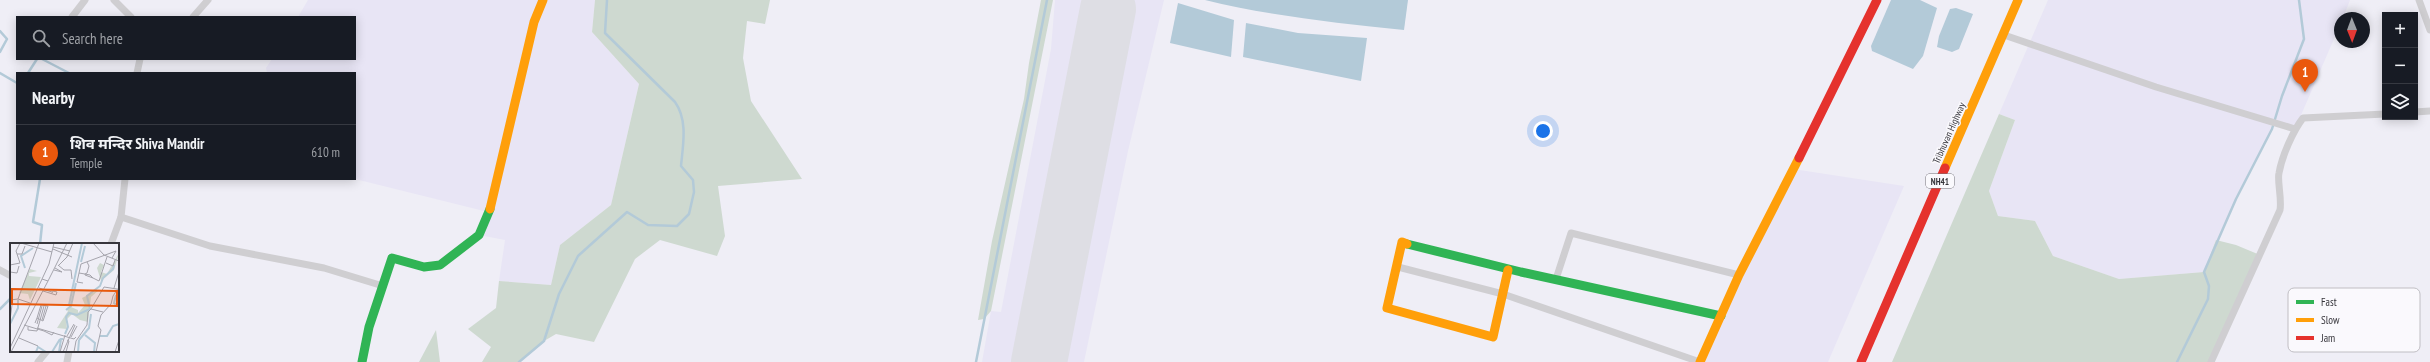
<!DOCTYPE html>
<meta charset="utf-8">
<style>
:root{--surface:#171b24;--page:#242831;--text:#f1f3f6;--muted:#9ea1a6;--line:#363941;--accent:#ea580c}
body{margin:0;font-family:"PT Sans Narrow","Noto Sans Devanagari",sans-serif;background:var(--page);color:var(--text)}
.controls{position:absolute;right:12px;top:12px;display:grid;overflow:hidden;border-radius:0px;box-shadow:0 2px 10px #0003}
.controls button{width:36px;height:36px;display:grid;place-items:center;padding:0;border:0;border-bottom:1px solid var(--line);background:var(--surface);color:var(--text);font:20px sans-serif}
.compass{position:absolute;left:2334px;top:12px;width:36px;height:36px;border-radius:50%;background:var(--surface);box-shadow:0 2px 10px #0003;rotate:179deg}
.you{position:absolute;left:1543px;top:131px;width:14px;height:14px;margin:-10px;border:3px solid #fff;border-radius:50%;background:#1a73e8;box-shadow:0 0 0 6px #1a73e833}
.badge{display:grid;place-items:center;width:26px;height:26px;border-radius:50%;background:var(--accent);color:#fff;font-size:13px;font-weight:700}
.pin{position:absolute;translate:-50% -33px;filter:drop-shadow(0 1px 2px #0008)}
.pin::after{content:'';position:absolute;top:21px;width:14px;height:12px;background:inherit;clip-path:polygon(0 0,100% 0,50% 100%)}
.list{margin:0;padding:0;list-style:none}
h2{display:flex;justify-content:space-between;align-items:center;height:52px;margin:0;padding:0 16px;font-size:17px}
h2 small{font-size:13px;font-weight:400;color:var(--muted)}
.list li{display:grid;grid-template-columns:26px 1fr auto;gap:12px;align-items:center;box-sizing:border-box;height:56px;padding:0 16px;border-top:1px solid var(--line)}
.list b{display:block;font-size:15px;white-space:nowrap}
.list p{margin:0;font-size:13px;white-space:nowrap;color:var(--muted)}
.list em{font-size:13px;font-style:normal;color:var(--muted)}
.icon{flex:none;width:22px;height:22px;fill:none;stroke:currentColor;stroke-width:2;stroke-linecap:round;stroke-linejoin:round}
.map{position:relative;flex:none;width:2430px;height:362px;overflow:hidden}
.search{position:absolute;background:var(--surface);box-shadow:0 2px 10px #0003;left:16px;top:16px;width:340px;height:44px;display:flex;align-items:center;gap:10px;box-sizing:border-box;padding:0 14px;border-radius:0px;color:var(--muted);font-size:15px}
.panel{position:absolute;background:var(--surface);box-shadow:0 2px 10px #0003;left:16px;top:72px;width:340px;height:108px;border-radius:0px}
.map>svg:first-child{display:block}
</style>
<div class="map">
<svg width="2430" height="362" viewBox="0 0 2430 362">
<rect width="100%" height="100%" fill="#efeef6"/>
<g fill="#e8e5f5">
<polygon points="308,0 595,0 592,32 639,84 611,205 560,245 551,285 499,281 505,240 479,235 488,212 355,179 355,73 267,73 266,68 272,59 355,59 355,17 298,17"/>
<polygon points="1055,0 1164,0 1128,151 1084,362 982,362 991,311 1001,312 1051,49"/>
<polygon points="2048,0 2350,0 2343,18 2340,18 2340,25 2295,129 2270,122 2272,129 2236,199 2204,272 2119,279 2053,256 2035,221 1998,216 1989,191 2015,120 1999,114"/>
<polygon points="1793,169 1904,186 1828,362 1700,362"/>
</g>
<g fill="#ced9d0">
<polygon points="595,0 770,0 765,24 747,21 743,58 751,101 802,179 718,186 725,236 717,256 660,240 635,259 594,342 556,334 544,341 519,362 482,362 491,347 468,329 496,308 499,281 551,285 560,245 611,205 639,84 592,32"/>
<polygon points="1041,0 1053,0 991,311 984,319 978,320 992,241 1024,99 1029,63"/>
<polygon points="1999,114 2015,120 1989,191 1998,216 2035,221 2053,256 2119,279 2204,272 2216,240 2236,245 2260,255 2211,362 1892,362"/>
<polygon points="436,330 440,362 419,362"/>
</g>
<g fill="#b3cad8">
<path d="M1205,0H1408L1404,30C1337,23 1270,16 1205,0Z"/>
<polygon points="1891,0 1920,0 1937,8 1923,56 1913,69 1872,51 1871,46"/>
<polygon points="1178,3 1234,20 1231,57 1170,43"/>
<polygon points="1956,8 1973,14 1959,49 1952,52 1937,47 1939,36 1950,9"/>
<polygon points="1246,23 1298,33 1367,38 1361,81 1243,57"/>
</g>
<g fill="none" stroke-linecap="round" stroke-linejoin="round">
<g stroke="#b3cad8" stroke-width="2.5">
<polyline points="0,31 7,39 0,52"/>
<polyline points="42,59 69,73"/>
<polyline points="0,73 17,83"/>
<polyline points="28,73 37,59"/>
<polyline points="40,244 42,225 33,222 40,179"/>
<polyline points="0,309 11,298"/>
<path d="M519,362L544,341L559,294L578,256L627,212L648,225L677,226L689,214L694,192L693,180L681,166C683,145 688,120 675,102L605,33L607,0"/>
<polyline points="976,362 1047,0"/>
<polyline points="2177,362 2208,299 2209,286 2204,272 2236,199 2272,129 2282,96 2304,39 2299,0"/>
</g>
<polyline stroke="#dedee4" stroke-width="56" points="1039,362 1108,9"/>
<g stroke="#cfced1" stroke-width="7">
<polyline points="114,0 131,17"/>
<polyline points="2419,0 2430,30"/>
<polyline points="72,17 85,0"/>
<polyline points="193,17 208,0"/>
<polyline points="2004,35 2156,87 2295,129"/>
<polyline points="137,73 140,59"/>
<polyline points="2415,112 2430,111"/>
<polyline points="121,217 210,246 324,268 383,286"/>
<polyline points="111,244 121,217 125,179"/>
<polyline points="1398,267 1503,294 1700,362"/>
<polyline points="0,270 11,276"/>
<polyline points="1556,279 1571,233 1739,275"/>
<polyline points="38,362 47,351"/>
<polyline points="67,362 69,351"/>
<path d="M2211,362L2280,210C2282,198 2277,181 2279,173C2282,156 2293,131 2303,118L2385,114"/>
</g>
<g stroke="#30b455" stroke-width="9">
<polyline points="1407,244 1521,272 1721,316"/>
<polyline points="362,362 369,327 392,258 424,267 440,265 479,235 490,209"/>
</g>
<g stroke="#ff9f0a" stroke-width="9">
<polyline points="1945,168 2018,0"/>
<polyline points="490,209 534,22 543,0"/>
<polyline points="1407,244 1402,242 1387,308 1493,337 1508,270"/>
<polyline points="1700,362 1739,275 1799,158"/>
</g>
<g stroke="#e5322d" stroke-width="9">
<polyline points="1799,158 1877,0"/>
<polyline points="1861,362 1945,168"/>
</g>
</g>
<g text-anchor="middle" dominant-baseline="central" stroke-width="3" stroke-linejoin="round" paint-order="stroke">
<rect fill="#faf9fd" stroke="#727076" stroke-width="1" x="1926" y="174" width="28" height="14" rx="3"/>
<g font-size="9" font-weight="bold" fill="#37363c">
<text x="1940" y="181">NH41</text>
</g>
<g font-size="10" fill="#37363c" stroke="#faf9fd">
<text transform="translate(1949 133) rotate(-66)">Tribhuvan Highway</text>
</g>
</g>
<g transform="translate(10 243)">
<rect width="109" height="109" fill="#efeef6"/>
<path d="M109,10L104,27L91,38L87,25L90,20L94,22L91,29L97,31ZM20,26L27,28L19,30V33L31,34L20,57L18,51L9,50ZM90,46L81,54L78,79L70,77L62,71L56,77L57,86L47,85L58,68L56,66L61,64L65,49L61,64L68,67V70L75,62L72,55Z" fill="#ced9d0"/>
<path fill="none" stroke="#b3cad8" stroke-width="2" d="M71,19L75,3M15,25L11,13L23,5M106,52L104,60L109,64M59,62L72,0M56,67L61,63L66,40M0,81L8,65V57M55,91L58,84L56,74L59,70L67,72L80,66L77,53L90,43L93,35L103,26L104,22M75,92L85,100L84,109M90,93H97L103,83L109,81M69,97L79,85L81,71M26,109L28,104L36,109M42,109L50,96M49,109L51,96H53M68,109L69,97"/>
<path fill="none" stroke="#a5a4ac" stroke-width="1" d="M11,0L42,9M83,0L94,12L109,18M43,4L60,8M43,6L62,14M7,11H12L15,3M96,20L103,23L105,17M0,22L10,20L6,8L10,0M48,22L54,27H61L62,36M48,23L57,14L63,0M44,27L52,29L45,25M0,29L7,30L9,23M69,30L75,31L80,32L83,35L75,32V31L77,30L79,23L77,19M83,35L89,38L97,14M32,36L38,38L57,0M73,40L67,39L71,21L106,8L102,15M29,45L42,49M104,45L109,29M33,48L46,52L47,49L43,48L42,50M8,56L20,60M0,57L8,56L29,0M81,66L94,44L107,46M0,77L2,62L0,57M32,77L36,63M25,80L27,75L33,78L38,63L31,62L27,75M27,81L32,63M14,82L34,88M18,84V87L27,88L34,63M27,85L64,96L66,94M34,88L42,92L44,89M57,93L64,81M61,94L67,83M9,95L28,103M0,105L39,21L44,0M1,109L38,38M50,109L55,92M53,109L65,82M56,109L59,98L57,97M64,109L66,98L77,82L78,69L81,66L93,69M86,109L91,87L88,83L91,72L101,61L103,53L109,44M105,109L109,97"/>
<path fill="#e8590c" fill-opacity="0.15" stroke="#e8590c" stroke-width="2" d="M2,46L107,48V63L2,61Z"/>
<rect width="109" height="109" fill="none" stroke="#37363c" stroke-width="2"/>
</g>
<rect x="2288" y="288" width="132" height="64" rx="6" fill="#faf9fd" stroke="#c0bec3" stroke-width="1"/>
<rect x="2296" y="300" width="18" height="4" fill="#30b455"/>
<rect x="2296" y="318" width="18" height="4" fill="#ff9f0a"/>
<rect x="2296" y="336" width="18" height="4" fill="#e5322d"/>
<g font-size="11" fill="#37363c">
<text x="2321" y="306">Fast</text>
<text x="2321" y="324">Slow</text>
<text x="2321" y="342">Jam</text>
</g>
</svg>
<div class="controls">
<button>+</button>
<button>−</button>
<button><svg class="icon" aria-label="layers" viewBox="0 0 24 24"><path d="M12 4l9 5-9 5-9-5zM3 14l9 5 9-5"/></svg></button>
</div>
<svg class="compass" viewBox="-18 -18 36 36"><path d="M0-13l5 13h-10z" fill="#e53935"/><path d="M0 13l5-13h-10z" fill="#9ea1a6"/></svg>
<div class="you"></div>
<div class="pin badge" style="left:2305px;top:92px">1</div>
<div class="search"><svg class="icon" aria-label="search" viewBox="0 0 24 24"><circle cx="10" cy="10" r="6"/><path d="M15 15l6 6"/></svg>Search here</div>
<section class="panel">
<h2>Nearby<small></small></h2>
<ul class="list">
<li><span class="badge">1</span><div><b>शिव मन्दिर Shiva Mandir</b><p>Temple</p></div><em>610 m</em></li>
</ul>
</section>
</div>
